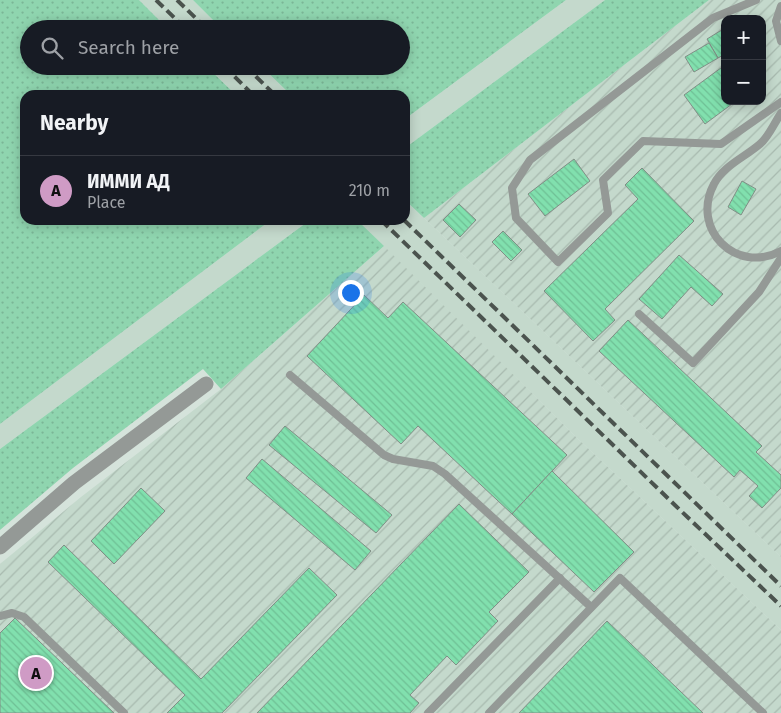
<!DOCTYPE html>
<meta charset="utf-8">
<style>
:root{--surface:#171b24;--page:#20242c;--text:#f1f3f6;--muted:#9ea1a6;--line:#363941;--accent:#cf9bc5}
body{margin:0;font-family:"Fira Sans",sans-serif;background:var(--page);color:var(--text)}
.controls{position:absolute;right:15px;top:15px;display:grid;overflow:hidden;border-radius:10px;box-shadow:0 2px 12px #0003}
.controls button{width:45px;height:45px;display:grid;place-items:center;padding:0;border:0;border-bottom:1px solid var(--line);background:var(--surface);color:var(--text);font:25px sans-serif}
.you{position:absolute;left:350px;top:292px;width:18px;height:18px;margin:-12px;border:4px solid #fff;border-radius:50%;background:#1a73e8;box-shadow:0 0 0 8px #1a73e833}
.badge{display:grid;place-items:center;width:32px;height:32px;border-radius:50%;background:var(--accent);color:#111;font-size:16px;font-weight:700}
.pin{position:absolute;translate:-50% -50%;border:2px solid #fff;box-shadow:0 1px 5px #0006}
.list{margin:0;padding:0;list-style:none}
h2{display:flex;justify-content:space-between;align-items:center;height:65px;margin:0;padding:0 20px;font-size:21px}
h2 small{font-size:16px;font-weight:400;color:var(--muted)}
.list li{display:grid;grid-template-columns:32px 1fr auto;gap:15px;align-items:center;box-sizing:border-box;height:70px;padding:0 20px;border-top:1px solid var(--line)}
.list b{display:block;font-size:19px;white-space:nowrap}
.list p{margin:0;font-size:16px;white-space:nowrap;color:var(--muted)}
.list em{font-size:16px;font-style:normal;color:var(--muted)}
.icon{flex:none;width:28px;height:28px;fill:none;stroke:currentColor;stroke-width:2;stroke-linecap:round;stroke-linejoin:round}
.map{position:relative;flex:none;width:781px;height:713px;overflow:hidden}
.search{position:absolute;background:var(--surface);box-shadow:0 2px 12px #0003;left:20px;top:20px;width:390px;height:55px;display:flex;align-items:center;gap:12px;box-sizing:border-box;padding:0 18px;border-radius:28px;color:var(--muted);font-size:19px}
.panel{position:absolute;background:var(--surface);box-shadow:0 2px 12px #0003;left:20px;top:90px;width:390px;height:135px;border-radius:15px}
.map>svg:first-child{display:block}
</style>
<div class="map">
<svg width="781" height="713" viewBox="0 0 781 713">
<defs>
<pattern id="industrial-furrows" width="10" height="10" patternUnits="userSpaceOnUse" patternTransform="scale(1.25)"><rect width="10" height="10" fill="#c4d9cc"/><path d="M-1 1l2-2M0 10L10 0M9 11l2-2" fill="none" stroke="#a8baaf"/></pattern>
<pattern id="grass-dots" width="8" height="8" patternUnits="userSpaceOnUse" patternTransform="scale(1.25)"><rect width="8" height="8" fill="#8fd5af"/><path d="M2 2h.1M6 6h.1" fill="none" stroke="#7bb696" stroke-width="1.8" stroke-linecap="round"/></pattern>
<pattern id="building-back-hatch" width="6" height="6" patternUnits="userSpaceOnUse" patternTransform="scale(1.25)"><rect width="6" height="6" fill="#81e0ae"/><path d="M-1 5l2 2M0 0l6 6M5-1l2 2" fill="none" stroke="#6fc095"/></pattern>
</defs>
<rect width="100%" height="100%" fill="#d5e3db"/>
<g fill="#c4d9cc">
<polygon points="139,0 193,0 222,29 168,29"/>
<polygon points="566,0 605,0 405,148 405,119"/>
<polygon points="206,66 261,66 291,95 236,95"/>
<polygon points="405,200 781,557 781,630 576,437 357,220 405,220"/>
<polygon points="271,220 310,220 0,449 0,424"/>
</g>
<g fill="url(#industrial-furrows)" fill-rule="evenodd">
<path d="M709,0H781V557L424,218ZM725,19H762V101H725Z"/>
<polygon points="384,246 576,437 781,630 781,713 0,713 0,564 81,497 221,389"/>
</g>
<g fill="url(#grass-dots)">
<polygon points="0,0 139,0 168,29 29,29 29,66 206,66 236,95 25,95 25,220 271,220 0,424"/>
<polygon points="193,0 566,0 405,119 405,95 291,95 261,66 401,66 401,29 222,29"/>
<polygon points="605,0 709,0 424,218 405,200 405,148"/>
<polygon points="310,220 357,220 384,246 221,389 203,369 73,468 0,530 0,449"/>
</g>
<g fill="url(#building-back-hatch)" stroke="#818e86">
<polygon points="725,28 725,54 718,58 707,39"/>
<polygon points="709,43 718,58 694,72 685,57"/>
<polygon points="725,65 725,101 736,101 705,124 684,95"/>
<polygon points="574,159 590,181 545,216 528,194"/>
<polygon points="642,168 694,221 605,309 615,320 593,341 544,291 638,199 625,185"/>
<polygon points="742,181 756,189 741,215 728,207"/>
<polygon points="459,204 476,220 460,237 443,220"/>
<polygon points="503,231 522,250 511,261 492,242"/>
<polygon points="679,255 723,294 712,306 691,287 662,319 639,299"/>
<polygon points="364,295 388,318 403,302 567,455 512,514 418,426 401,444 307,356"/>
<polygon points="628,320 762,446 756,452 781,475 781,488 762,508 749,496 758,486 740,470 734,477 599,351"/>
<polygon points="285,426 392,515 376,533 269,445"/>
<polygon points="262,459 371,551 355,570 246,478"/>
<polygon points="552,471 634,552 594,592 512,514"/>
<polygon points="141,488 165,511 114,564 91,541"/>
<polygon points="459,504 529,572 489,612 498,621 456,665 447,656 410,695 419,703 410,713 257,713"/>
<polygon points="64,545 201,679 309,568 337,595 222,713 167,713 185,695 48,562"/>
<polygon points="15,618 114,713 0,713 0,633"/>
<polygon points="607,621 703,713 519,713"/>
</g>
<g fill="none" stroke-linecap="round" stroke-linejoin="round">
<g stroke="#949996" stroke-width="8">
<polyline points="756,0 713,18 530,160 512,188 516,218 558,262 608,213 603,180 643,141 721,144 781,102"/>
<polyline points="781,6 776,21 781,41"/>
<path d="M781,113C775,122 768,138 760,144C745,157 723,166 714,184C690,229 736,275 781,251"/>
<polyline points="639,314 693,363 759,292 781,258"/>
<polyline points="290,375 384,455 393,459 433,466 445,474 591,607"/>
<polyline points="0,616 12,613 24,617 124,713"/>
<polyline points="428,713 560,578"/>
<polyline points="489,713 620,578 763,713"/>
</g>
<polyline stroke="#949996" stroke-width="15" points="0,547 74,483 206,384"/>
<g stroke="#4b534e" stroke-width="4" stroke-dasharray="10 5" stroke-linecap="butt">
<polyline points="156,0 186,29"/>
<polyline points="177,0 207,29"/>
<polyline points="224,66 253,95"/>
<polyline points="245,66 275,95"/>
<polyline points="381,220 680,510 781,606"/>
<polyline points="404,220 781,586"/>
</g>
</g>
</svg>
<div class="controls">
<button>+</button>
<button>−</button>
</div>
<div class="you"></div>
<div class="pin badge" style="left:36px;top:673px">A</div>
<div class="search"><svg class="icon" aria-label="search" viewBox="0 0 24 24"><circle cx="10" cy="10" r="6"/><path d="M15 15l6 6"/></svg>Search here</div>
<section class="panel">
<h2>Nearby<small></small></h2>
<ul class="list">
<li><span class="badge">A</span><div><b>ИММИ АД</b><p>Place</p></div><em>210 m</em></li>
</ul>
</section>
</div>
